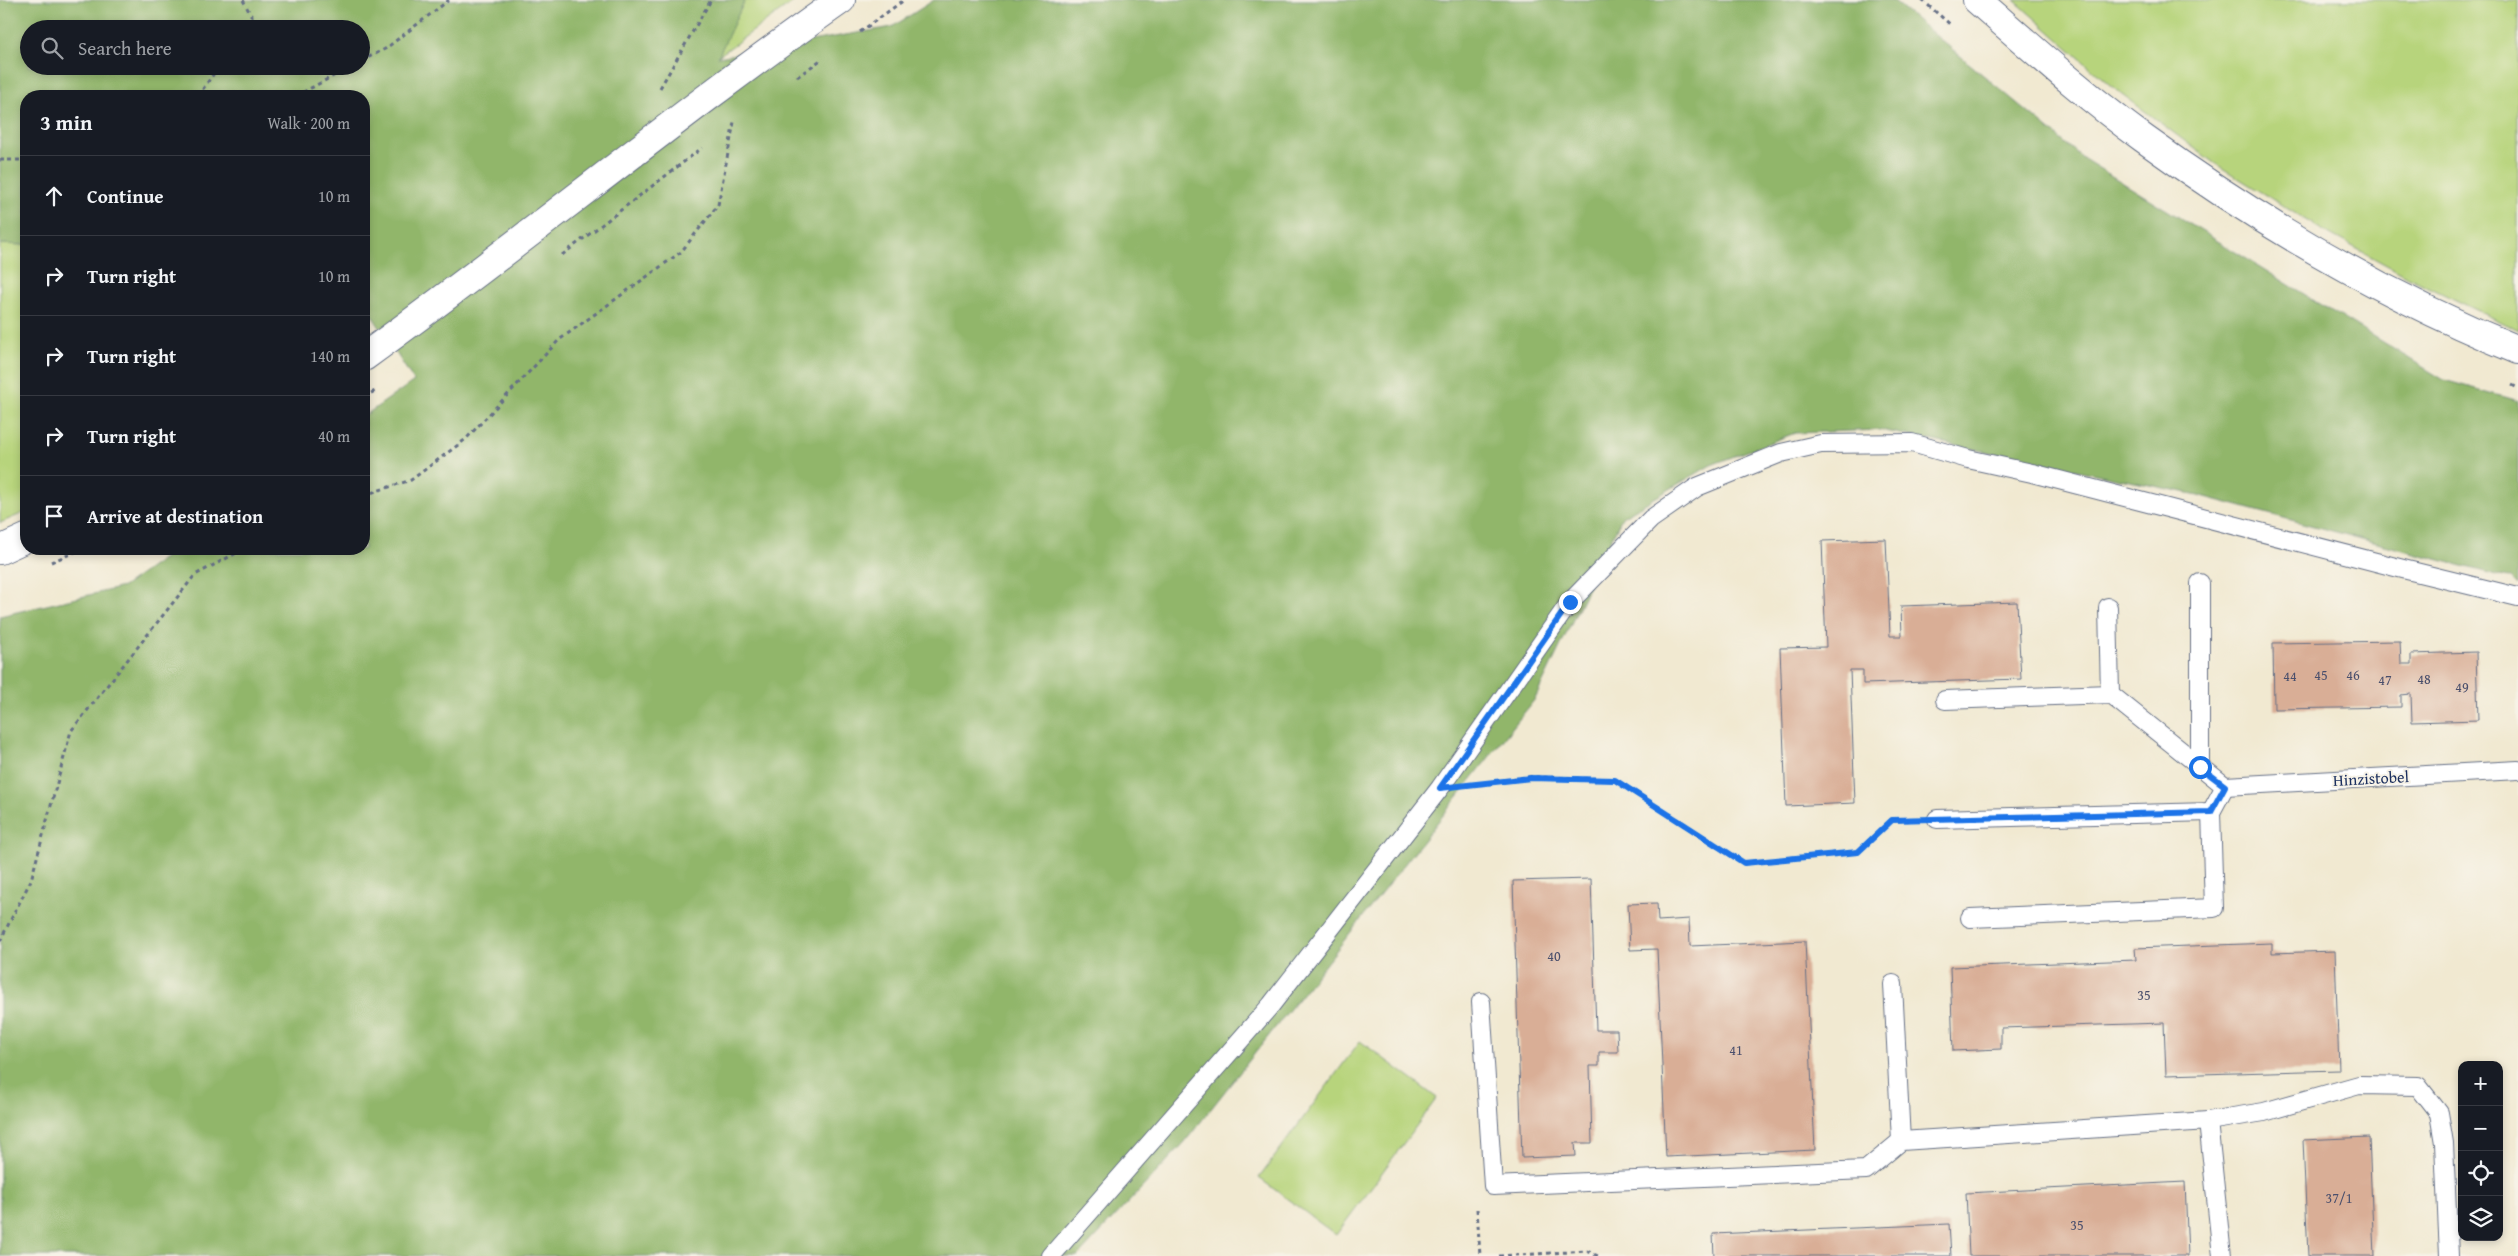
<!DOCTYPE html>
<meta charset="utf-8">
<style>
:root{--surface:#171b24;--page:#20242c;--text:#f1f3f6;--muted:#9ea1a6;--line:#363941}
body{margin:0;font-family:"Gentium Book Plus",serif;background:var(--page);color:var(--text)}
.controls{position:absolute;right:15px;bottom:15px;display:grid;overflow:hidden;border-radius:10px;box-shadow:0 2px 8px #0003}
.controls button{width:45px;height:45px;display:grid;place-items:center;padding:0;border:0;border-bottom:1px solid var(--line);background:var(--surface);color:var(--text);font:25px sans-serif}
.stop{position:absolute;width:15px;height:15px;margin:-11px;border:4px solid #1a73e8;border-radius:50%;background:#fff}
.stop.end{background:#1a73e8;border-color:#fff;box-shadow:0 1px 5px #0008}
.list{margin:0;padding:0;list-style:none}
h2{display:flex;justify-content:space-between;align-items:center;height:65px;margin:0;padding:0 20px;font-size:21px}
h2 small{font-size:16px;font-weight:400;color:var(--muted)}
.list li{display:grid;grid-template-columns:32px 1fr auto;gap:15px;align-items:center;box-sizing:border-box;height:80px;padding:0 20px;border-top:1px solid var(--line)}
.list b{display:block;font-size:19px;white-space:nowrap}
.list em{font-size:16px;font-style:normal;color:var(--muted)}
.icon{flex:none;width:28px;height:28px;fill:none;stroke:currentColor;stroke-width:2;stroke-linecap:round;stroke-linejoin:round}
.map{position:relative;flex:none;width:2518px;height:1256px;overflow:hidden}
.search{position:absolute;background:var(--surface);box-shadow:0 2px 8px #0003;left:20px;top:20px;width:350px;height:55px;display:flex;align-items:center;gap:12px;box-sizing:border-box;padding:0 18px;border-radius:28px;color:var(--muted);font-size:19px}
.panel{position:absolute;background:var(--surface);box-shadow:0 2px 8px #0003;left:20px;top:90px;width:350px;height:465px;border-radius:20px}
.map>svg:first-child{display:block}
</style>
<div class="map">
<svg width="2518" height="1256" viewBox="0 0 2518 1256">
<rect width="100%" height="100%" fill="#f7f3e8"/>
<filter id="ink" filterUnits="userSpaceOnUse"><feTurbulence type="fractalNoise" baseFrequency=".02" numOctaves="2"/><feDisplacementMap in="SourceGraphic" scale="10" xChannelSelector="R" yChannelSelector="G"/><feConvolveMatrix kernelMatrix="1 2 1 2 8 2 1 2 1" color-interpolation-filters="sRGB"/></filter>
<filter id="wash" filterUnits="userSpaceOnUse"><feTurbulence type="fractalNoise" baseFrequency=".0096" numOctaves="4" result="noise"/><feDisplacementMap in="SourceGraphic" scale="20" xChannelSelector="R" yChannelSelector="G"/><feGaussianBlur stdDeviation="1.12" result="paint"/><feColorMatrix in="noise" values="0 0 0 0 0 0 0 0 0 0 0 0 0 0 0 0 0 1.4 0 .05"/><feComposite in="paint" operator="in"/></filter>
<g filter="url(#wash)">
<rect width="100%" height="100%" fill="#f1e9d1"/>
<g fill="#b7d47b" stroke="#69826c">
<polygon points="745,0 796,0 717,57"/>
<polygon points="2014,0 2518,0 2518,330 2412,279 2317,227 2214,163 2110,85"/>
<polygon points="0,244 26,245 26,512 0,523"/>
<polygon points="1360,1041 1437,1098 1336,1235 1259,1178"/>
</g>
<path fill="#91b66b" stroke="#567264" fill-rule="evenodd" d="M0,0H745L718,57L892,27L934,0H1893L2084,159L2444,380L2518,401V586L2511,579L2198,495L1881,430L1795,433L1711,465L1622,517L1535,699L1184,1143L1078,1256H0V616L123,587L177,549H364V416L414,381L364,303V96H26V245L0,244ZM29,29H361V66H29Z"/>
<g id="blocks">
<g fill="#d9ae96">
<polygon points="1886,539 1890,636 1902,636 1901,606 2017,602 2021,679 1863,684 1863,670 1850,670 1855,803 1786,806 1780,648 1826,647 1822,541"/>
<polygon points="2400,641 2401,664 2411,664 2411,654 2476,652 2478,720 2412,722 2411,694 2401,695 2401,707 2274,709 2273,643"/>
<polygon points="1591,879 1596,1030 1617,1030 1618,1052 1599,1052 1599,1066 1590,1066 1592,1143 1575,1143 1576,1156 1522,1158 1513,881"/>
<polygon points="1657,903 1658,921 1689,919 1690,946 1805,941 1815,1150 1666,1157 1657,949 1630,950 1628,904"/>
<polygon points="2272,943 2272,953 2335,951 2339,1070 2166,1075 2164,1023 2001,1028 2001,1049 1953,1051 1950,967 2136,960 2135,948"/>
<polygon points="2369,1137 2374,1256 2308,1256 2303,1140"/>
<polygon points="2185,1182 2188,1256 1969,1256 1966,1193"/>
<polygon points="1949,1224 1951,1256 1714,1256 1713,1234"/>
</g>
</g>
</g>
<g filter="url(#ink)">
<use href="#blocks" fill-opacity="0" stroke="#667086" stroke-width="1"/>
<g fill="none" stroke-linecap="round" stroke-linejoin="round">
<g stroke="#667086" stroke-width="20">
<g id="service">
<polyline points="2200,583 2200,767"/>
<polyline points="2108,607 2110,694"/>
<polyline points="1945,700 2110,694 2225,786"/>
<polyline points="2225,786 2518,770"/>
<polyline points="1937,819 2211,812"/>
<polyline points="1970,918 2214,908 2211,812 2225,786"/>
<polyline points="1893,984 1901,1141"/>
<polyline points="1481,1002 1493,1186 1866,1170 1901,1141 2208,1121 2222,1256"/>
<polyline points="2208,1121 2264,1112 2359,1085 2418,1086 2439,1113 2444,1143 2449,1256"/>
<polyline points="1051,1256 1271,1005 1440,788 1570,602 1651,519 1697,487 1781,453 1821,444 1912,443 1968,459 2032,473 2399,568 2518,597"/>
</g>
</g>
<g stroke="#667086" stroke-width="30">
<g id="tertiary">
<path d="M1977,0C2031,47 2085,96 2143,138C2259,222 2385,296 2518,350"/>
<path d="M364,357C525,241 678,114 841,0"/>
<polyline points="0,550 26,538"/>
</g>
</g>
<g stroke="#667086" stroke-width="3" stroke-dasharray="4 4" stroke-linecap="butt">
<polyline points="243,0 253,19 246,29"/>
<polyline points="1922,0 1952,26"/>
<polyline points="860,32 904,0"/>
<polyline points="361,61 385,49 449,0"/>
<polyline points="797,77 822,59"/>
<polyline points="660,88 711,0"/>
<polyline points="198,96 219,66"/>
<polyline points="296,96 352,66"/>
<polyline points="0,160 26,160"/>
<polyline points="562,255 702,148"/>
<polyline points="2512,385 2518,388"/>
<polyline points="364,397 375,391"/>
<polyline points="364,495 411,480 466,439 559,340 681,252 718,205 734,122"/>
<polyline points="51,562 82,549"/>
<polyline points="1480,784 1531,777 1615,780 1744,863 1858,852 1892,820 1909,820"/>
<polyline points="0,941 31,880 71,731 195,575 244,549"/>
<polyline points="1477,1209 1480,1256"/>
<polyline points="1499,1256 1587,1251 1598,1256"/>
</g>
<use href="#service" stroke="#fff" stroke-width="18"/>
<use href="#tertiary" stroke="#fff" stroke-width="28"/>
</g>
</g>
<g fill="none" stroke-linecap="round" stroke-linejoin="round" filter="url(#ink)">
<polyline stroke="#1a73e8" stroke-width="6" points="1570,602 1440,788 1531,778 1615,780 1744,863 1858,852 1892,820 2211,812 2225,786 2200,767"/>
</g>
<g text-anchor="middle" dominant-baseline="central" stroke-width="4" stroke-linejoin="round" paint-order="stroke">
<g font-size="14" fill="#4a4f6c">
<text x="2321" y="675">45</text>
<text x="2353" y="675">46</text>
<text x="2290" y="676">44</text>
<text x="2424" y="679">48</text>
<text x="2385" y="680">47</text>
<text x="2462" y="687">49</text>
<text x="1554" y="956">40</text>
<text x="2144" y="995">35</text>
<text x="1736" y="1050">41</text>
<text x="2339" y="1198">37/1</text>
<text x="2077" y="1225">35</text>
</g>
<g font-size="16" fill="#1b2f5e" stroke="#f7f3e8">
<text transform="translate(2371 778) rotate(-3)">Hinzistobel</text>
</g>
</g>
</svg>
<div class="controls">
<button>+</button>
<button>−</button>
<button><svg class="icon" aria-label="locate" viewBox="0 0 24 24"><circle cx="12" cy="12" r="6"/><path d="M12 2v4M12 18v4M2 12h4M18 12h4"/></svg></button>
<button><svg class="icon" aria-label="layers" viewBox="0 0 24 24"><path d="M12 4l9 5-9 5-9-5zM3 14l9 5 9-5"/></svg></button>
</div>
<div class="stop" style="left:2200px;top:767px"></div>
<div class="stop end" style="left:1570px;top:602px"></div>
<div class="search"><svg class="icon" aria-label="search" viewBox="0 0 24 24"><circle cx="10" cy="10" r="6"/><path d="M15 15l6 6"/></svg>Search here</div>
<section class="panel">
<h2>3 min<small>Walk · 200 m</small></h2>
<ul class="list">
<li><svg class="icon" aria-label="ahead" viewBox="0 0 24 24"><path d="M12 20V5M6 11l6-6 6 6"/></svg><div><b>Continue</b></div><em>10 m</em></li>
<li><svg class="icon" aria-label="right" viewBox="0 0 24 24"><path d="M7 20v-9h11M14 6l5 5-5 5"/></svg><div><b>Turn right</b></div><em>10 m</em></li>
<li><svg class="icon" aria-label="right" viewBox="0 0 24 24"><path d="M7 20v-9h11M14 6l5 5-5 5"/></svg><div><b>Turn right</b></div><em>140 m</em></li>
<li><svg class="icon" aria-label="right" viewBox="0 0 24 24"><path d="M7 20v-9h11M14 6l5 5-5 5"/></svg><div><b>Turn right</b></div><em>40 m</em></li>
<li><svg class="icon" aria-label="arrive" viewBox="0 0 24 24"><path d="M6 21V4h12l-3 4 3 4H6"/></svg><div><b>Arrive at destination</b></div></li>
</ul>
</section>
</div>
